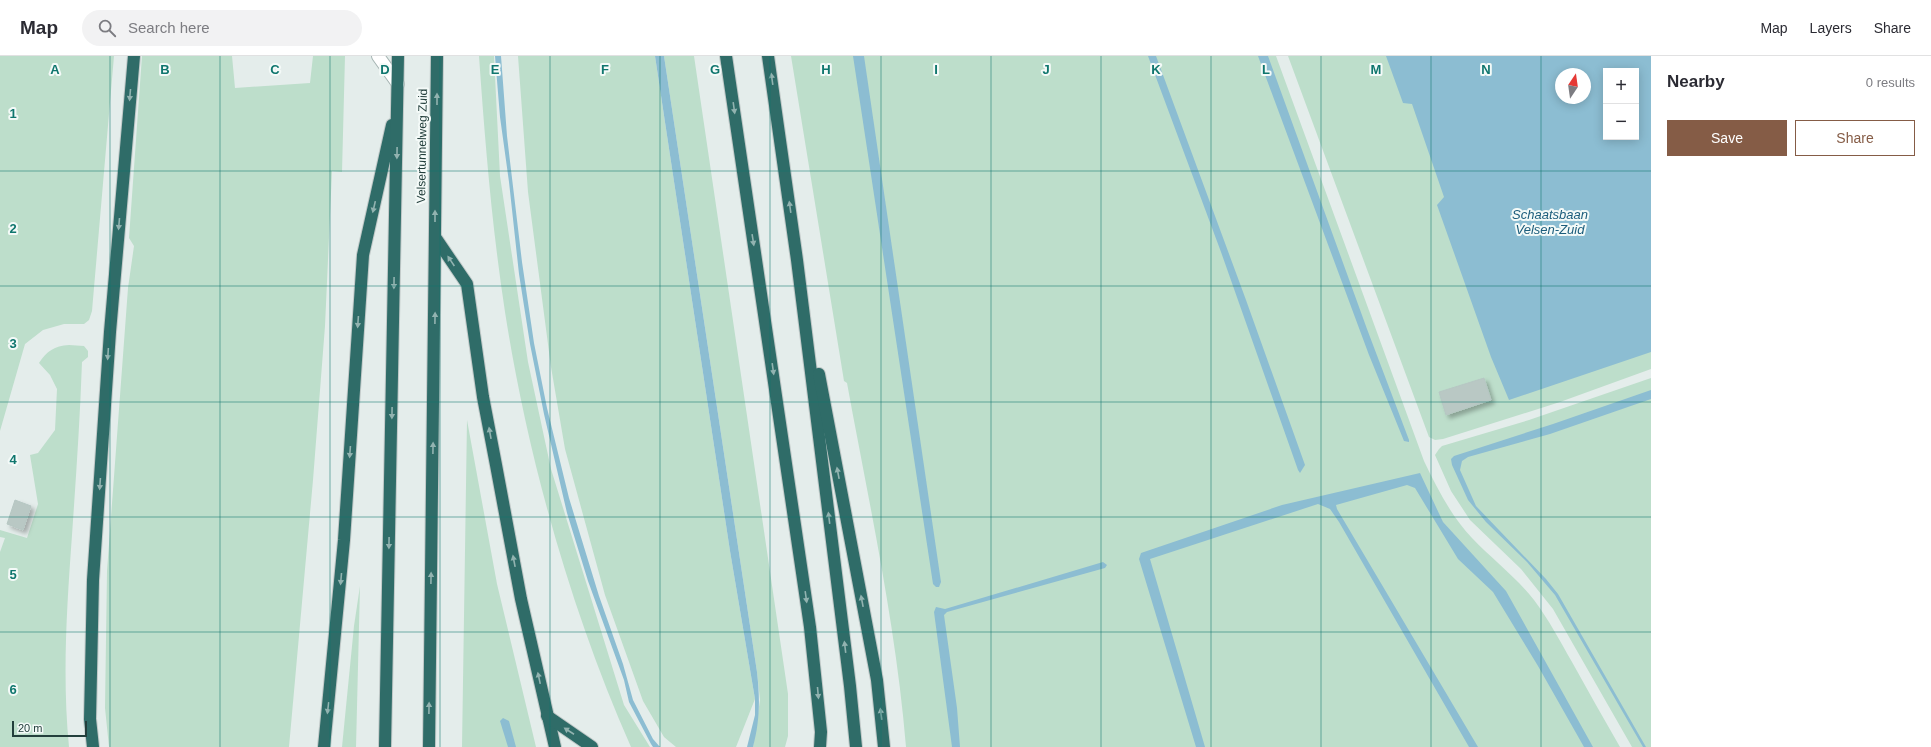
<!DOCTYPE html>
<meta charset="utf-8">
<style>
:root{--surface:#fff;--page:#f2f2f3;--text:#2b2b33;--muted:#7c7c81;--line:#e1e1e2;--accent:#855c46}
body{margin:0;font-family:Helvetica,sans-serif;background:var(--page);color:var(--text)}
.controls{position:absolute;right:12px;top:12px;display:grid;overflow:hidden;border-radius:0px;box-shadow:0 2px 10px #0003}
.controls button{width:36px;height:36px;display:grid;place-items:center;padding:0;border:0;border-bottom:1px solid var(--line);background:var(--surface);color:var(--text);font:20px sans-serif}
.compass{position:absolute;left:1555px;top:12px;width:36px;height:36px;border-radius:50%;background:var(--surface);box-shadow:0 2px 10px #0003;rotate:13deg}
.scale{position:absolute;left:12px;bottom:10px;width:75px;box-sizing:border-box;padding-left:4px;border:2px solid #233f3c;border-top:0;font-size:11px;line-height:14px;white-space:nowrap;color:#233f3c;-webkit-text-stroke:3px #f4faf8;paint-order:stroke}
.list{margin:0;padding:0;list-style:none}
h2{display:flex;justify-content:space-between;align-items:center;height:52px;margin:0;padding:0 16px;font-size:17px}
h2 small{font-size:13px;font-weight:400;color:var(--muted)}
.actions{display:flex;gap:8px;padding:12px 16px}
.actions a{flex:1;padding:9px 0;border:1px solid var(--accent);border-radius:0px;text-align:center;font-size:14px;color:var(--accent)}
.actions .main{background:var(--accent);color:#fff}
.icon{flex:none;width:22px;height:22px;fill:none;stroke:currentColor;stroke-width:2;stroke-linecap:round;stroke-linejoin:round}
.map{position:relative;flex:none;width:1651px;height:691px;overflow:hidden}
header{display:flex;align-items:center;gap:24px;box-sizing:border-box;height:56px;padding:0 20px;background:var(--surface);border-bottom:1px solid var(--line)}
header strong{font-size:19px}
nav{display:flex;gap:22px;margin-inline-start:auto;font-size:14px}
.search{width:280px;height:36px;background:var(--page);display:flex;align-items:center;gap:10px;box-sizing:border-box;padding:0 14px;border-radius:22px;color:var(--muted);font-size:15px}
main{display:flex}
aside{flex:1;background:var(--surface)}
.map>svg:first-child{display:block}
</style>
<header>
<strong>Map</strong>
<div class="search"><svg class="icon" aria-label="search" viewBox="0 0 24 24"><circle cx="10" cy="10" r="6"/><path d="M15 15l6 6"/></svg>Search here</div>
<nav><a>Map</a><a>Layers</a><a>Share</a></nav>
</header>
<main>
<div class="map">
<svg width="1651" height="691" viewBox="0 0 1651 691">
<defs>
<filter id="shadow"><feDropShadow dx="3.5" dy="3.5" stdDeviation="2" flood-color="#0004"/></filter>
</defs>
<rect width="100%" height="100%" fill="#e4edeb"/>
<g fill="#bddecb" fill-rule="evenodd">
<polygon points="0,0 114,0 92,255 89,264 84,268 64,268 43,274 25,288 0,375"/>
<polygon points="142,0 232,0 235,32 310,27 313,0 345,0 342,116 332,115 325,270 313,424 289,691 109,691 105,652 107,515 128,232 134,190 129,182"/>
<path d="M479,0H494L500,120L528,306L551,413L624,649L650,691H631C571,555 528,403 505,256C492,171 485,86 479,0Z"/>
<polygon points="518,0 655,0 730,495 755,643 736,691 676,691 664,681 643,645 605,539 565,393 551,311 528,136"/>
<polygon points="664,0 694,0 788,638 788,680 785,691 753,691 760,644 757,616"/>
<path d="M791,0H1276L1424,405C1437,432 1451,460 1472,482C1492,503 1516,521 1534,544C1549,564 1560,585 1572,606C1588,635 1604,663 1620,691H906C896,569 869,447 847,327L844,325Z"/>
<path d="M1288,0H1651V313L1560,346L1443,383L1435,384L1429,381ZM1606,15H1636V81H1606ZM1561,18H1585V42H1561Z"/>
<path d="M69,289L84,290L88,295V301L82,306C80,364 76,421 72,479C67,549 62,620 69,691H0V496L5,482L0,481V474L27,482L38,448L30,399L38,397L55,374L57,333L50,319L39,307C47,295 54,290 69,289Z"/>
<polygon points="1651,322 1651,691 1632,691 1553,553 1521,513 1470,464 1451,435 1435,399 1439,393 1442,390 1529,364"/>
<polygon points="467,364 497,528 536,691 462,691"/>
<polygon points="360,530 356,691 342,691 354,570"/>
</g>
<g fill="#8cbdd2" fill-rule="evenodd">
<polygon points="495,0 501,0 507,80 522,206 534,287 547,352 569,442 599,540 623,608 633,644 653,683 660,691 653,691 651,688 629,646 624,624 588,525 567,457 544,358 530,288 519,218 509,126 500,61"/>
<path d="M655,0H664L757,616C760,642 760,665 753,691H747L755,659V643L730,495Z"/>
<polygon points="853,0 864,0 941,526 939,531 936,531 933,528"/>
<polygon points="1148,0 1156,0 1246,244 1305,409 1300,417 1298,414 1221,196"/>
<polygon points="1258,0 1268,0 1367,273 1409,384 1409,386 1404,385 1369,299"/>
<path d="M1386,0H1651V296L1509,344L1491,301L1437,149L1444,141L1412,48L1403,47ZM1606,15H1636V81H1606ZM1561,18H1585V42H1561Z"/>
<polygon points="1651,334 1651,343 1550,378 1468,401 1462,405 1460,414 1476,450 1546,523 1558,538 1646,691 1643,691 1555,539 1527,506 1486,466 1468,444 1452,409 1451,403 1454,400 1553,368"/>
<polygon points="1420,417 1443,466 1506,535 1593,691 1584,691 1538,610 1493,536 1458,503 1415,432 1407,429 1336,449 1337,453 1478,691 1469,691 1339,466 1330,453 1318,448 1150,503 1205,691 1196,691 1139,503 1141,497 1282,449"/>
<polygon points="1103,506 1107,509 1105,512 947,556 944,559 957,652 960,691 952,691 934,556 936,551 945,553"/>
<polygon points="503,662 509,665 516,691 508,691 500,665"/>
</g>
<g fill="#b9c8c4" stroke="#b6c7c3" filter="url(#shadow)">
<polygon points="1484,322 1491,344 1446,359 1439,336"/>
<polygon points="15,444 31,450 23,474 7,468"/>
</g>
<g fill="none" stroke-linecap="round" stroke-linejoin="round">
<g stroke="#a6b5b3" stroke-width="14">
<polyline id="minor" points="378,0 398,28"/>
</g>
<g stroke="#c1c9c8" stroke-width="14">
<g id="highway">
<polyline points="726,0 810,571 821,676 820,691"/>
<polyline points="768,0 797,204 850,630 856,691"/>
<polyline points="435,181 467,228 483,341 496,409 521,543 555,691"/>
<polyline points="819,318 877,624 884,691"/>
<polyline points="547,660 592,691"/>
<polyline points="93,691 90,663 93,524 110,276 134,0"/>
<polyline points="324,691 344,484 363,199 392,69"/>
<polyline points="385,691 398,0"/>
<polyline points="429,691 437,0"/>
</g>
</g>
<use href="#minor" stroke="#fff" stroke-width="12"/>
<use href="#highway" stroke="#2f6c68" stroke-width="12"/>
</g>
<defs><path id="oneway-solid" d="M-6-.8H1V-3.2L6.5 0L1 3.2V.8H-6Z"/></defs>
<g fill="#92b3b0">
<use href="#oneway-solid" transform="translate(772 23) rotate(-98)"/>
<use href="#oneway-solid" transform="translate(130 39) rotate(95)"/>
<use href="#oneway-solid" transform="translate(437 43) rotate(-90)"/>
<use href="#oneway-solid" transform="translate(734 52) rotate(82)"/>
<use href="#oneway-solid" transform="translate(397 97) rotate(91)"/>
<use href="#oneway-solid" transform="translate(374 151) rotate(103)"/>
<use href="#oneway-solid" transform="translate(790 151) rotate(-98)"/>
<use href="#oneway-solid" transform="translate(435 160) rotate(-90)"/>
<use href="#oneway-solid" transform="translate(119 168) rotate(95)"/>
<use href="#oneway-solid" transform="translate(753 184) rotate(81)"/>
<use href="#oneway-solid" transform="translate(451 205) rotate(-124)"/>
<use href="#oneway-solid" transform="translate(394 227) rotate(91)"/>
<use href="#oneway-solid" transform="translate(435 262) rotate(-89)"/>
<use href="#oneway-solid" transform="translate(358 266) rotate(94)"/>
<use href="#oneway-solid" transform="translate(108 298) rotate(94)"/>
<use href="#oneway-solid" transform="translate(773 313) rotate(82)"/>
<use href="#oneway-solid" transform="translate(392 357) rotate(91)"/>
<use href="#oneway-solid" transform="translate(490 377) rotate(-100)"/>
<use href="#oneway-solid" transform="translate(433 392) rotate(-89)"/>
<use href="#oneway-solid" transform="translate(350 396) rotate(94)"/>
<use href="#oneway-solid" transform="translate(838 417) rotate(-101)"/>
<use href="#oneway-solid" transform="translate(100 428) rotate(94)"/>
<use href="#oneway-solid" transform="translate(829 462) rotate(-97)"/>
<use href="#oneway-solid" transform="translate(389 487) rotate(91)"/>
<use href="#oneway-solid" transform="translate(514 505) rotate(-101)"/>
<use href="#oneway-solid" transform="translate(431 522) rotate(-89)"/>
<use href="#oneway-solid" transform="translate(341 523) rotate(95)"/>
<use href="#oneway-solid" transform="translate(806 541) rotate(82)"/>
<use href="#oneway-solid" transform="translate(862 545) rotate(-101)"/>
<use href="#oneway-solid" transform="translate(845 591) rotate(-97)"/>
<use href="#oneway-solid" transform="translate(539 622) rotate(-102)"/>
<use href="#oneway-solid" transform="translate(818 637) rotate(85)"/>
<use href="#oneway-solid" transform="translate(328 652) rotate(97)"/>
<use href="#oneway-solid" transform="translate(429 652) rotate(-89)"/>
<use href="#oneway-solid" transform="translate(881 658) rotate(-97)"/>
<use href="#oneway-solid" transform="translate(569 675) rotate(-147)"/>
</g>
<path fill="none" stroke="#0f766e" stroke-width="1" stroke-opacity="0.55" d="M110,0V691M220,0V691M330,0V691M440,0V691M550,0V691M660,0V691M770,0V691M881,0V691M991,0V691M1101,0V691M1211,0V691M1321,0V691M1431,0V691M1541,0V691M0,115H1651M0,230H1651M0,346H1651M0,461H1651M0,576H1651"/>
<g text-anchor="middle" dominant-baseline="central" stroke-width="4" stroke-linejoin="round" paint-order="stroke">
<g font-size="12" fill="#233f3c" stroke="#f4faf8">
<text transform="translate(422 90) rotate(-89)">Velsertunnelweg Zuid</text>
</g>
<g font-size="13" font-style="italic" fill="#1c5d7c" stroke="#f4faf8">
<text x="1550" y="158">Schaatsbaan<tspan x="1550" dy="15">Velsen-Zuid</tspan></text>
</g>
</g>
<g font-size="13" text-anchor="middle" font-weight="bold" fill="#0f766e" stroke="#f4faf8" stroke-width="4" stroke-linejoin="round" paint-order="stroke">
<text x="55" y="18">A</text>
<text x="165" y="18">B</text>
<text x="275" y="18">C</text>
<text x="385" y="18">D</text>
<text x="495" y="18">E</text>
<text x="605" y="18">F</text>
<text x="715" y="18">G</text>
<text x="826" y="18">H</text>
<text x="936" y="18">I</text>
<text x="1046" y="18">J</text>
<text x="1156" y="18">K</text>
<text x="1266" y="18">L</text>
<text x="1376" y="18">M</text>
<text x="1486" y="18">N</text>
<text x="13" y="62">1</text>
<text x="13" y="177">2</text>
<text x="13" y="292">3</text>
<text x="13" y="408">4</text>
<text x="13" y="523">5</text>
<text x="13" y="638">6</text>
</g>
</svg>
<div class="controls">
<button>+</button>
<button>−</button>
</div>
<svg class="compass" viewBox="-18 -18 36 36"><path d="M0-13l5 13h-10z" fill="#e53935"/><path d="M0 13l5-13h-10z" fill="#7c7c81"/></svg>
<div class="scale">20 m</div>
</div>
<aside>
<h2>Nearby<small>0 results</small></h2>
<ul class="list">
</ul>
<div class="actions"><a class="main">Save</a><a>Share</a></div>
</aside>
</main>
